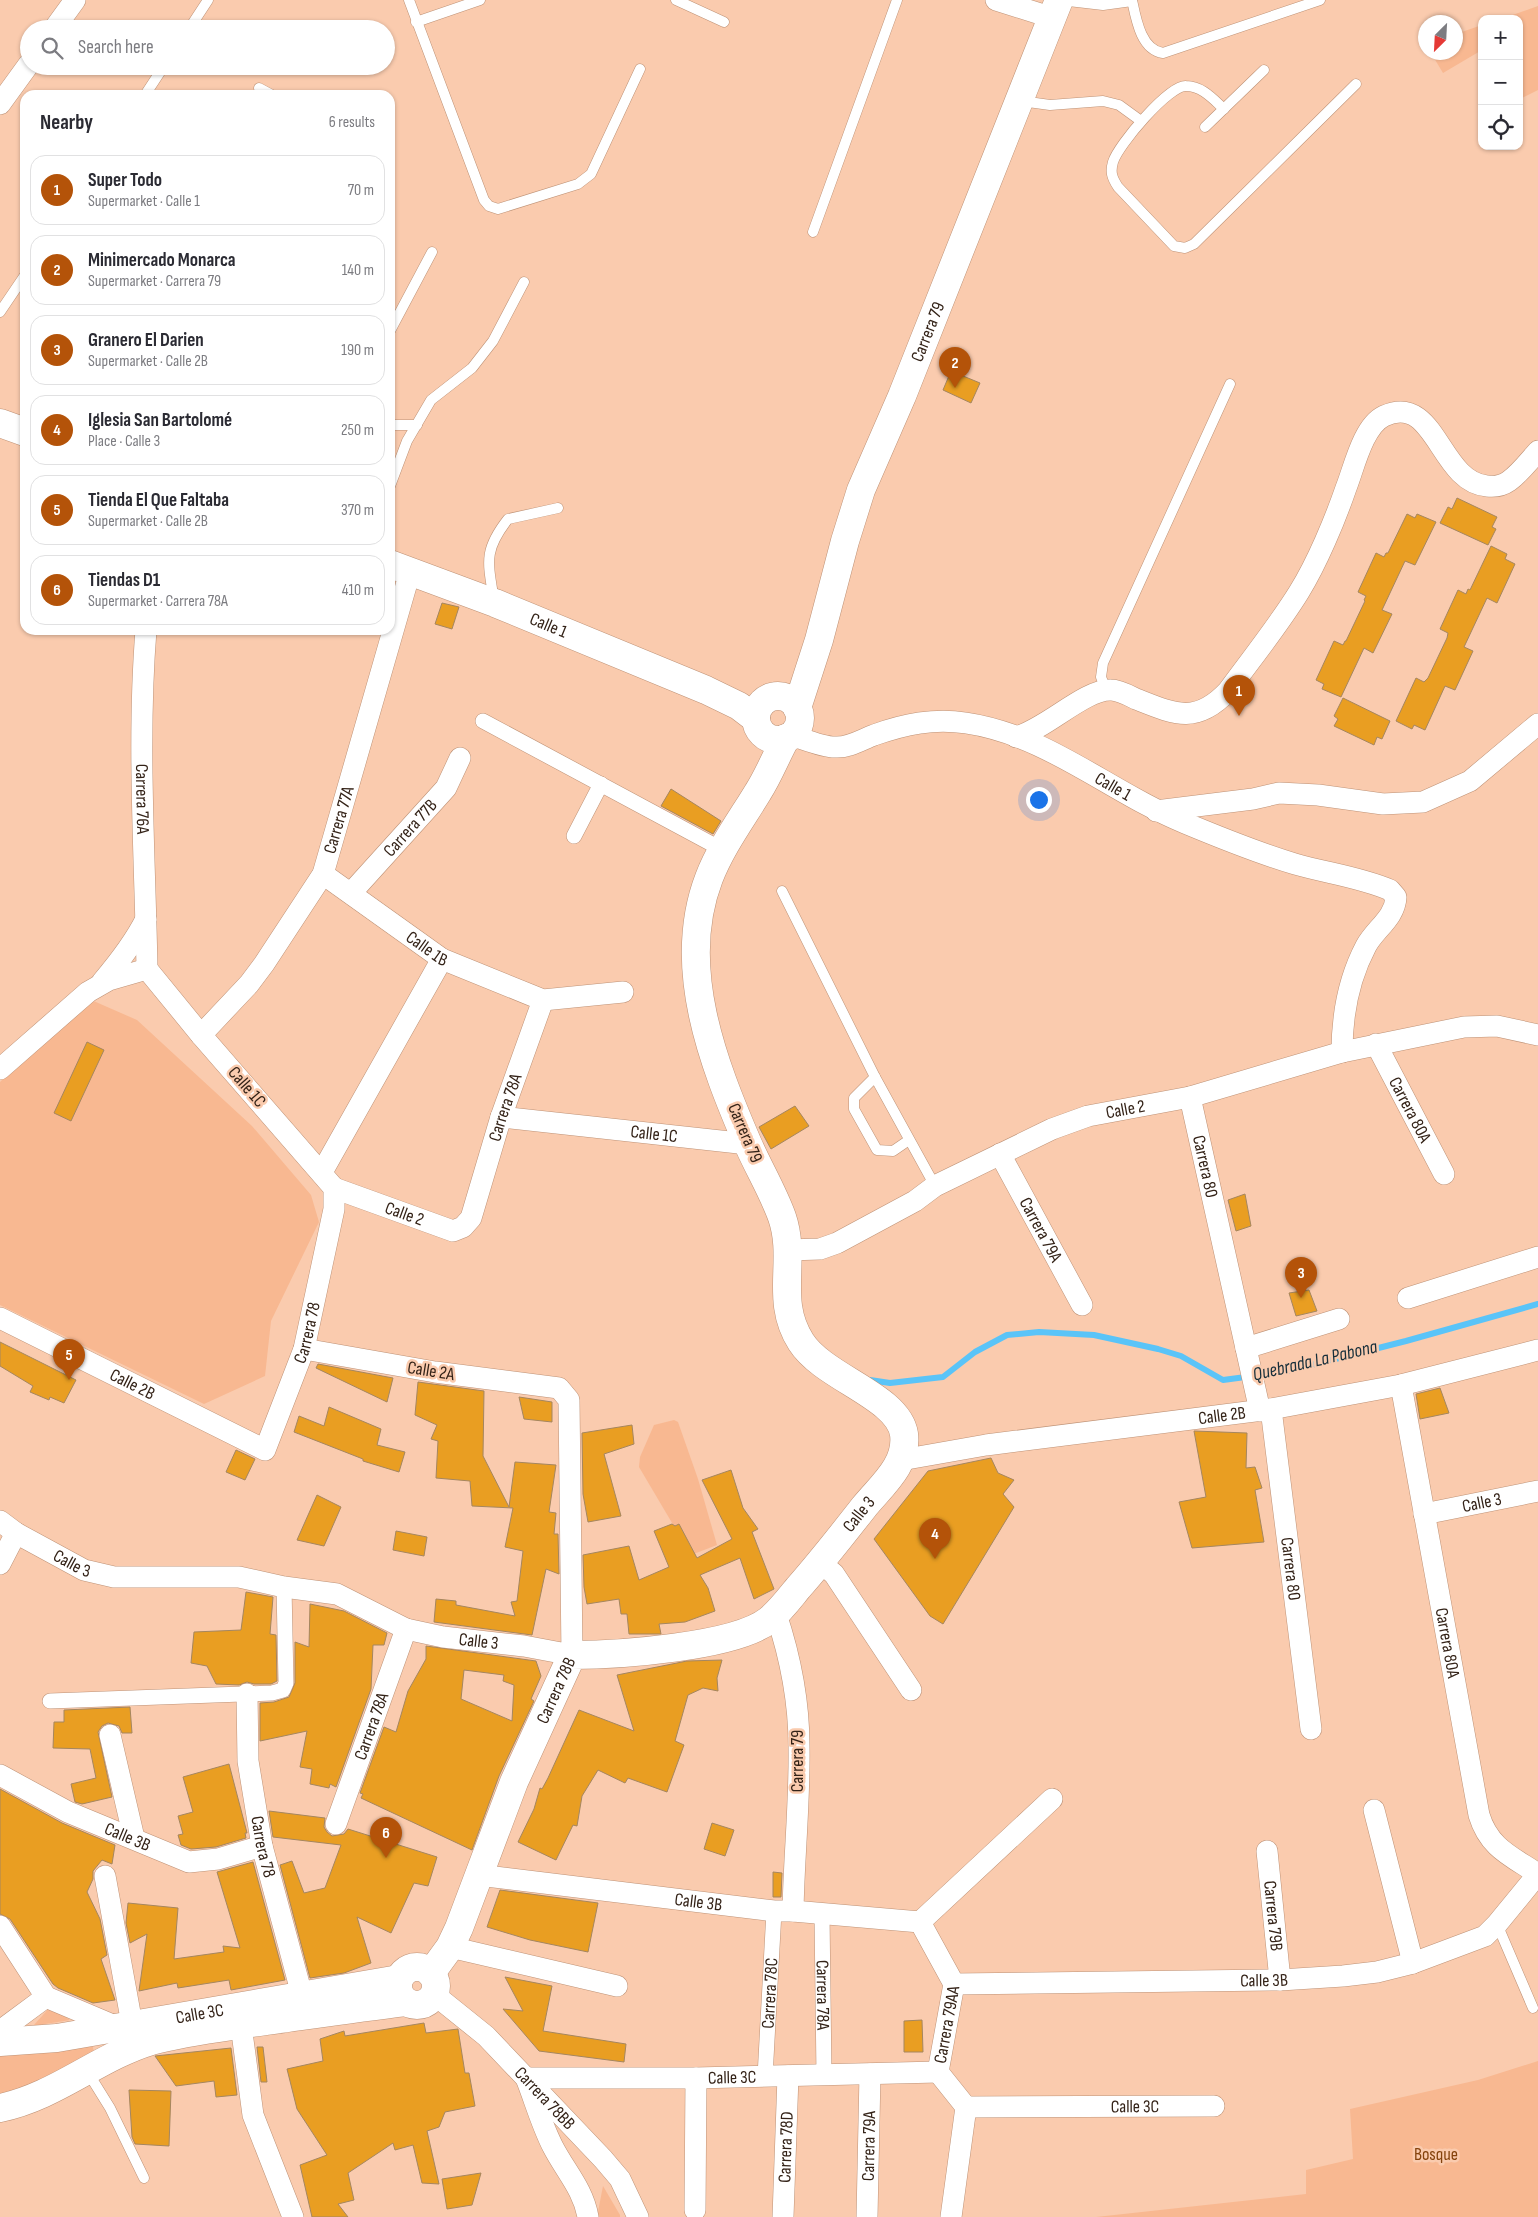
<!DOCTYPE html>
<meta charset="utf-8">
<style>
:root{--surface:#fff;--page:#f7f7f7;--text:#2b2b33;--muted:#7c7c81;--line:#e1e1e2;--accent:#b45309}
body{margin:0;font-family:"Sofia Sans Condensed",sans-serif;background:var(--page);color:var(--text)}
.controls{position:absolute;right:15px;top:15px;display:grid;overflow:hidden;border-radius:10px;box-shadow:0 1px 4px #0004}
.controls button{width:45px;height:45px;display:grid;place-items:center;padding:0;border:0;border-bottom:1px solid var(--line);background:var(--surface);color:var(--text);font:25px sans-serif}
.compass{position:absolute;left:1418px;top:15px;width:45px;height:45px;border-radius:50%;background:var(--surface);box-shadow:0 1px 4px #0004;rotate:204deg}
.you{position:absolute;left:1038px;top:799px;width:18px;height:18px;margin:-12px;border:4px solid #fff;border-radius:50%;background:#1a73e8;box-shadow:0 0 0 8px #1a73e833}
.badge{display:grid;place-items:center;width:32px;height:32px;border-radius:50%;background:var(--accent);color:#fff;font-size:16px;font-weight:700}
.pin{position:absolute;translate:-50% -41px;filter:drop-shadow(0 1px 2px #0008)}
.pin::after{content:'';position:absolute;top:26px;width:18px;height:15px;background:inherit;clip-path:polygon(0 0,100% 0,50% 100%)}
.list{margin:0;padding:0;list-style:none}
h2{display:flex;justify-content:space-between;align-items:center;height:65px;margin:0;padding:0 20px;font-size:21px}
h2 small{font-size:16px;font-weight:400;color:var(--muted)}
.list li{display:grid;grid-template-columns:32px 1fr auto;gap:15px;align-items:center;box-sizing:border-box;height:70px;margin:0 10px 10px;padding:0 10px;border:1px solid var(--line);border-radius:15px}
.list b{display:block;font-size:19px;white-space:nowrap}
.list p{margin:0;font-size:16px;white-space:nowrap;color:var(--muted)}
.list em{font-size:16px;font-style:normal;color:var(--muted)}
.icon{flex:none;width:28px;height:28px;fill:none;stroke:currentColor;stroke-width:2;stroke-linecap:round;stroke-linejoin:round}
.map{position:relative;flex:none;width:1538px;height:2217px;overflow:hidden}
.search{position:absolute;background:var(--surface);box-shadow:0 1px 4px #0004;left:20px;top:20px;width:375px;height:55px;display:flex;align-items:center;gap:12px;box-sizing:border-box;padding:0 18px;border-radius:28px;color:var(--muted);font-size:19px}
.panel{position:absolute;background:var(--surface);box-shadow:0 1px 4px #0004;left:20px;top:90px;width:375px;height:545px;border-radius:15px}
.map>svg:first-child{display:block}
</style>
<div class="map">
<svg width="1538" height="2217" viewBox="0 0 1538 2217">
<rect width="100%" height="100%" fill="#facbae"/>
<g fill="#f8b891">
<polygon points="1538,6 1538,90 1522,98 1519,94 1519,19 1501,19"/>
<polygon points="1482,25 1482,50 1443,73 1431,53 1456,52 1456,34"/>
<polygon points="89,999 137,1020 252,1126 311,1195 319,1222 271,1321 265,1376 204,1404 0,1305 0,1082"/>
<polygon points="674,1420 678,1422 698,1479 717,1545 691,1555 639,1467 640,1457 654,1425"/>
<polygon points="51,2006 70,2020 33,2026"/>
<polygon points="91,2041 95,2055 51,2081 0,2095 0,2047"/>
<polygon points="1538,2061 1538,2217 1096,2217 1306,2194 1306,2170 1353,2159 1350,2109 1478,2080"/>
<polygon points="603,2186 620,2215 620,2217 597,2217"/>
</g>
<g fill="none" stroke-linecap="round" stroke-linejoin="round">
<polyline stroke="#5ac4f8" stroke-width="6" points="870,1380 890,1383 943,1377 975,1352 1007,1335 1039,1332 1094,1335 1158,1349 1181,1356 1223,1380 1284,1372 1406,1341 1538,1304"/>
</g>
<g fill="#e99e22" stroke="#a5865f" fill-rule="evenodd">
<polygon points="951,371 980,383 971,403 943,390"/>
<polygon points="1457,498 1497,517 1492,527 1496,529 1488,545 1440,523 1448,507 1452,509"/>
<polygon points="1407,514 1415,518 1417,514 1436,522 1415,565 1405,561 1382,610 1392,614 1373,653 1364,648 1341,697 1322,689 1324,684 1316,680 1334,641 1343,645 1345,641 1346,641 1365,601 1364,600 1366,596 1358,592 1376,553 1384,557 1386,553 1388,553"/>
<polygon points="1491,546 1507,554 1505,559 1515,564 1497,603 1487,598 1464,647 1473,651 1455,690 1445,686 1425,730 1414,725 1412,729 1396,721 1416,678 1424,682 1428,678 1447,638 1448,633 1440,629 1458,590 1466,594 1468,589 1470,590"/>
<polygon points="442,603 459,607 452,629 435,624"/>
<polygon points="1343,698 1390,721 1382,739 1377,737 1374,745 1334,726 1338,719 1334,716"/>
<polygon points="671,789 721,821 713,834 661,806"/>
<polygon points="87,1042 104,1050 71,1121 54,1113"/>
<polygon points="795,1106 809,1126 771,1149 759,1127"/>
<polygon points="1245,1194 1251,1226 1236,1231 1228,1200"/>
<polygon points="1309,1290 1317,1311 1296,1316 1289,1293"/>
<polygon points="0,1342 76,1380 64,1403 50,1397 49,1400 30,1392 33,1386 0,1366"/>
<polygon points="318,1364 393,1378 387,1402 316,1368"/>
<polygon points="418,1382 484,1391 483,1456 509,1507 515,1462 556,1465 549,1512 556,1513 554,1534 558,1534 559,1574 546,1569 532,1635 434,1622 436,1599 456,1601 456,1605 515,1616 511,1602 517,1601 523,1551 505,1547 513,1508 472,1506 470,1481 436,1478 438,1441 431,1439 437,1425 415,1415"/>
<polygon points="1440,1388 1449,1413 1420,1419 1416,1394"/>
<polygon points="519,1397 552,1402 552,1422 524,1419"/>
<polygon points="329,1407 381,1429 377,1445 405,1452 399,1472 363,1461 363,1459 294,1432 299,1416 324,1426"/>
<polygon points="632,1425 634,1444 604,1454 621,1516 588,1522 583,1494 582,1433"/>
<polygon points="1194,1431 1247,1433 1246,1468 1255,1467 1262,1488 1255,1490 1264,1542 1192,1548 1179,1502 1206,1497"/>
<polygon points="236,1450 255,1459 245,1480 226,1472"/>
<polygon points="991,1458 998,1473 1014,1480 1003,1494 1014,1507 943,1624 930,1616 874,1539 928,1471"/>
<polygon points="731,1470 743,1508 758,1529 752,1532 774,1589 754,1599 740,1558 700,1575 708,1588 715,1611 685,1622 659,1624 661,1634 629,1634 627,1614 621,1614 619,1599 587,1604 584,1587 583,1555 629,1546 639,1580 669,1567 654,1531 672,1524 675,1526 679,1524 697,1558 732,1539 702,1480"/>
<polygon points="317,1495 341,1507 324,1546 297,1540"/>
<polygon points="396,1531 427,1537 424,1556 393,1550"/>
<polygon points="246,1592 273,1597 270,1634 276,1635 277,1681 271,1684 254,1684 247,1682 239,1685 216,1684 207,1666 191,1663 194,1632 241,1630"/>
<polygon points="310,1604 344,1611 387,1633 384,1645 373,1645 371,1689 336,1787 330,1784 329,1788 310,1784 312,1769 300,1767 307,1731 260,1741 260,1703 274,1702 289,1697 295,1683 295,1642 309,1647"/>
<path d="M426,1646L536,1661L541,1676L531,1699L534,1701L499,1776L472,1850L361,1798L363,1794L360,1793L384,1727L396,1732L408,1691L426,1659ZM464,1670L504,1675L503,1681L514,1685L512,1721L461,1699Z"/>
<polygon points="722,1660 717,1678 718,1691 703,1688 688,1695 675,1741 684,1745 667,1792 628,1778 625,1783 598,1770 582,1796 577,1826 573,1825 556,1860 518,1842 534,1809 540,1788 542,1789 548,1778 579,1710 634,1731 617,1675 687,1661"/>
<polygon points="130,1707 132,1733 122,1733 119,1726 108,1723 102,1726 98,1732 112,1797 82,1804 75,1802 71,1784 96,1778 90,1749 53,1748 54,1722 64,1722 64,1710"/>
<polygon points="229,1764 246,1829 247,1833 245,1833 246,1838 216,1847 191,1849 181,1845 178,1835 183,1834 178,1816 193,1812 183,1777"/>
<polygon points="0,1789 62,1823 115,1845 112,1864 102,1860 93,1871 93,1879 87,1892 100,1919 107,1955 101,1959 115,2000 93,2003 58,1988 53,1984 10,1919 0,1914"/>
<polygon points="269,1811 325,1818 324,1827 327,1832 332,1836 344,1834 348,1829 437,1857 428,1886 414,1883 391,1933 357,1917 371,1963 344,1973 310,1978 280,1865 292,1861 304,1893 325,1888 341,1845 273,1837"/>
<polygon points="712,1823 734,1830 725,1856 704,1849"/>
<polygon points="253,1862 285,1980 231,1990 229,1980 178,1988 177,1983 139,1991 147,1934 130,1943 126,1923 128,1903 178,1908 174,1959 224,1952 223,1946 240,1948 217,1872"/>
<polygon points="773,1872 782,1873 781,1897 773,1897"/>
<polygon points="500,1890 598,1903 588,1952 530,1940 487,1927"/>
<polygon points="505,1977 552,1986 543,2031 626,2044 624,2062 539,2051 503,2009 523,2011"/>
<polygon points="922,2020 923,2052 904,2052 904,2021"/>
<polygon points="424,2023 426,2033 458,2029 465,2073 469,2073 475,2106 445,2112 439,2127 427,2131 439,2184 422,2183 413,2145 395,2150 393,2143 348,2173 354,2200 338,2204 348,2217 312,2217 300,2165 327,2155 297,2109 287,2069 323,2061 320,2039 344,2031 345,2036"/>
<polygon points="257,2047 263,2047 267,2082 261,2082"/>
<polygon points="231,2048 237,2095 216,2097 214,2081 176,2086 155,2056"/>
<polygon points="129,2090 171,2091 169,2146 135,2144 132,2137"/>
<polygon points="481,2173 472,2205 447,2209 442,2179"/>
</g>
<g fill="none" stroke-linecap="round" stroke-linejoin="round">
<g stroke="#be9276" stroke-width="11">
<g id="service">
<polyline points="409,0 484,200 489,206 498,209 578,184 591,174 640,69"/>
<polyline points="676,0 724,22"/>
<polyline points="1060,0 1103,5 1132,1"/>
<path d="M1132,0C1136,19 1141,50 1163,53L1320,0"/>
<polyline points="416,22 480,0"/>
<polyline points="189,29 208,0"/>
<polyline points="259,88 272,95"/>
<polyline points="145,95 164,66"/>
<polyline points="1021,101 1050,105 1103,101 1119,105 1141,121"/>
<path d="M1224,109C1213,99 1202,86 1186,86C1169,85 1118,145 1113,162C1110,172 1112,178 1118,187L1174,246L1185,248L1194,244L1356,84"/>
<polyline points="1205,127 1264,70"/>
<polyline points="813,232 897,0"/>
<polyline points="0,312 25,275"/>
<polyline points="390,331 432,252"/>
<polyline points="390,425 417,425"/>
<polyline points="390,486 407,441 431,400 472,368 493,341 524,282"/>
<path d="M494,601C488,562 483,551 508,519L558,508"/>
<polyline points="1106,690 1101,677 1103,663 1230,384"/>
<polyline points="782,891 875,1077 935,1186"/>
<polyline points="875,1077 854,1098 854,1109 877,1150 893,1151 909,1140"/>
<polyline points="1497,1924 1533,2008"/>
<polyline points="87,2071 110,2108 144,2178"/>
</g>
</g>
<g stroke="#be9276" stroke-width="16">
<g id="pedestrian">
<polyline points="483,721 723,850"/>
<polyline points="574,836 601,784"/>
<polyline points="50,1701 272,1693 283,1690 286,1683 284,1587"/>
<path id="s1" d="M822,1914L824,2076"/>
<path id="s2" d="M765,2077L774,1911"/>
</g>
</g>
<g stroke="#be9276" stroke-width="22">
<g id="minor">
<polyline points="996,0 1053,18"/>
<polyline points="54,29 75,0"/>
<polyline points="0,104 29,64"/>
<path id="s3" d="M146,630C137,741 145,857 147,969"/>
<path id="s4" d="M791,735C804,739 822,747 835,747C849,748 861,740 874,735C905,724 934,718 966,723C1048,735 1111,793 1185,823C1221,838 1258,853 1295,864C1326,873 1360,877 1390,890L1396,897C1395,918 1375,929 1366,946C1349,978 1342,1017 1342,1052"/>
<path d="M1016,737C1046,729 1085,689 1111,690C1119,690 1128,695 1136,699C1174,714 1196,725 1228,691C1252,658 1278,626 1299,592C1317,563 1335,520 1346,488C1354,468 1363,426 1384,416C1436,392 1439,482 1487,486C1495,487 1502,486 1509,481C1520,473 1529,461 1538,451"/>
<polyline points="1156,811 1253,799 1279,793 1318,795 1383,804 1423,802 1470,781 1538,724"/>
<path id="s5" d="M323,874L442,959L543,1000L623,992"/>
<path id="s6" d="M351,893L446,788L460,758"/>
<path d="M102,982C119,962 134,943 146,919"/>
<path id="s7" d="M201,1035L249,984L264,964L323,874L410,572"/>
<path id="s8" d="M1376,1044L1444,1174"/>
<polyline points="0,1069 88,992 109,980 147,969"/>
<path id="s9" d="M1190,1097L1260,1411"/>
<path id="s10" d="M501,1117L748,1144"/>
<path id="s11" d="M1000,1154L1082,1305"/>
<polyline points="322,1172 442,959"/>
<path id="s12" d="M334,1188L453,1231L463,1227L471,1218L501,1117L543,1000"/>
<path id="s13" d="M788,1250L820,1249L837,1243L915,1201L935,1186L1052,1129L1088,1116L1190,1097L1342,1052L1464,1027L1497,1026L1538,1035"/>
<polyline points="1408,1298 1538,1257"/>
<path id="s14" d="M0,1318L265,1450L304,1349L334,1209V1188L201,1035L147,969"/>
<polyline points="1246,1348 1339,1319"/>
<path id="s15" d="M1401,1385L1479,1815C1489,1848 1511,1856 1538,1874"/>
<path id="s16" d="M1271,1409L1311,1729"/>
<path id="s17" d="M901,1460L986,1445L1271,1409L1401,1385L1538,1350"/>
<path id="s18" d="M1424,1514L1538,1491"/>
<path id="s19" d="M0,1521L16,1533L84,1570L114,1577H239L284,1587L337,1594L406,1629L443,1637L524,1646L572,1655L569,1400L559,1388L435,1372L304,1349"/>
<polyline points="821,1563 834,1574 911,1690"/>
<polyline points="0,1564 16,1533"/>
<path d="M776,1614C790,1656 799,1701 799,1746C800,1801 794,1856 793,1911"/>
<path id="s20" d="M247,1694L248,1761L262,1846L302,1995"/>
<polyline points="110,1735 134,1838"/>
<path id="s21" d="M0,1775L68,1812L189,1862L218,1859L262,1846"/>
<polyline points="1374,1810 1413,1963"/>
<path id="s22" d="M336,1824L406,1629"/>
<path id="s23" d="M1267,1851L1280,1980"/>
<path id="s24" d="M478,1875L774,1911H793L920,1922"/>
<polyline points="105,1876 132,2024"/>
<polyline points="0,1926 46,1997 117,2027"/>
<polyline points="450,1947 617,1986"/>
<path id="s25" d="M954,1984L1280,1980L1343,1976L1377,1972L1413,1963L1485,1936L1497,1924L1538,1874"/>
<path id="s26" d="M435,1995L486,2036L603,2159L620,2179L638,2217"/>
<polyline points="241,2025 253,2115 293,2217"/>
<polyline points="0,2031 46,1997"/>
<path id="s27" d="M966,2107L1214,2106"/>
<polyline points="695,2210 696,2078"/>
<path id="s28" d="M588,2217C583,2189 566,2172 553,2147C542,2126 535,2101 526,2078H696L938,2072"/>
<path id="s29" d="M783,2217L788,2076"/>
<path id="s30" d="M867,2217L870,2074"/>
<path id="s31" d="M951,2217L966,2107L938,2072L954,1984L920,1922L1052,1799"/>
</g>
</g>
<g stroke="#be9276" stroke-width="29">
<g id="secondary">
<polyline points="0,423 25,432"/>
<path id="s32" d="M390,564L495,603L706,690L739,706L756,719"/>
<circle cx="778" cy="718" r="22"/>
<path id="s33" d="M797,708L819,640L845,541L861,490L902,396L1059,0"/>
<circle cx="417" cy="1986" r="19"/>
<path id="s34" d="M431,1973L450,1947L459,1928L514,1782L572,1655C617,1655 735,1647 769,1620C780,1611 789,1599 798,1588C821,1562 842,1535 864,1507C881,1486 908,1465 904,1434C898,1396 824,1378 801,1342C774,1300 797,1261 782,1217C773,1192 759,1169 748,1144C713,1063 675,966 709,878C721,847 741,820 758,792C769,775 776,756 786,738"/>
<path id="s35" d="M0,2042L57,2038L399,1979"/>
<path d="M0,2108C55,2097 98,2057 151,2041C184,2032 219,2028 252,2023C303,2016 355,2008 406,2002"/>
</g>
</g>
<use href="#service" stroke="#fff" stroke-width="10"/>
<use href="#pedestrian" stroke="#fff" stroke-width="15"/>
<use href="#minor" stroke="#fff" stroke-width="21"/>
<use href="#secondary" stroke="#fff" stroke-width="28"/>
</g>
<g text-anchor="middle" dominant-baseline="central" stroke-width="5" stroke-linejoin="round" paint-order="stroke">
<g font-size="18" fill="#342318" stroke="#facbae">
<text stroke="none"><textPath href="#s33" startOffset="399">Carrera 79</textPath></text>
<text stroke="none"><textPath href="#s32" startOffset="170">Calle 1</textPath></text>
<text stroke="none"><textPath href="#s4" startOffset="342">Calle 1</textPath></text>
<text stroke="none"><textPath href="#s3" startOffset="169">Carrera 76A</textPath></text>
<text stroke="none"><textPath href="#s7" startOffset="259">Carrera 77A</textPath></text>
<text stroke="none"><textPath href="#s6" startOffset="88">Carrera 77B</textPath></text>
<text stroke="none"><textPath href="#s5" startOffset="128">Calle 1B</textPath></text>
<text transform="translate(247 1087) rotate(49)">Calle 1C</text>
<text stroke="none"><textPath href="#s12" startOffset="265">Carrera 78A</textPath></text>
<text stroke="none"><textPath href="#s13" startOffset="370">Calle 2</textPath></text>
<text stroke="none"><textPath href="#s8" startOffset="74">Carrera 80A</textPath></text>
<text transform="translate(745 1133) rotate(67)">Carrera 79</text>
<text stroke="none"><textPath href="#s10" startOffset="154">Calle 1C</textPath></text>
<text stroke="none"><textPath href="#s9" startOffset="71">Carrera 80</textPath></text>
<text stroke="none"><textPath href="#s12" startOffset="75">Calle 2</textPath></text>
<text stroke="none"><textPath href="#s11" startOffset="86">Carrera 79A</textPath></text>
<text stroke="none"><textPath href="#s14" startOffset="421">Carrera 78</textPath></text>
<text transform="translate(431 1371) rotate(9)">Calle 2A</text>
<text stroke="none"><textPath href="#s14" startOffset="148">Calle 2B</textPath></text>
<text stroke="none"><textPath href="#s17" startOffset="324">Calle 2B</textPath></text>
<text stroke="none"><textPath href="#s18" startOffset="59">Calle 3</textPath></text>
<text stroke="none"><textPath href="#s34" startOffset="690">Calle 3</textPath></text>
<text stroke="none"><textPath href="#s19" startOffset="84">Calle 3</textPath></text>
<text stroke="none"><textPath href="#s16" startOffset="161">Carrera 80</textPath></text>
<text stroke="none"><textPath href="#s19" startOffset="504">Calle 3</textPath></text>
<text stroke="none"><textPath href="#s15" startOffset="262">Carrera 80A</textPath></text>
<text stroke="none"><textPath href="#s34" startOffset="310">Carrera 78B</textPath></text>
<text stroke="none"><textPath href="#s22" startOffset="104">Carrera 78A</textPath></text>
<text transform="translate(797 1761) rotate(-90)">Carrera 79</text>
<text stroke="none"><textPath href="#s21" startOffset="142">Calle 3B</textPath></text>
<text stroke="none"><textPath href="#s20" startOffset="154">Carrera 78</textPath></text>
<text stroke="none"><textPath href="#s24" startOffset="222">Calle 3B</textPath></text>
<text stroke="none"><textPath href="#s23" startOffset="65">Carrera 79B</textPath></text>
<text stroke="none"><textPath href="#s25" startOffset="310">Calle 3B</textPath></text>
<text stroke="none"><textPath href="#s2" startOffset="84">Carrera 78C</textPath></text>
<text stroke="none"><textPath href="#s1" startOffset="81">Carrera 78A</textPath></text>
<text stroke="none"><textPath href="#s35" startOffset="202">Calle 3C</textPath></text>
<text stroke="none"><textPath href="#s31" startOffset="204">Carrera 79AA</textPath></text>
<text stroke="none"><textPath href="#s28" startOffset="359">Calle 3C</textPath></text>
<text stroke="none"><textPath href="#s26" startOffset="151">Carrera 78BB</textPath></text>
<text stroke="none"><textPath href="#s27" startOffset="169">Calle 3C</textPath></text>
<text stroke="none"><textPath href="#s30" startOffset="71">Carrera 79A</textPath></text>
<text stroke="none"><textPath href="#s29" startOffset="70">Carrera 78D</textPath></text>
</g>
<g font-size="18" fill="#85430d" stroke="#facbae">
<text x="1436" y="2154">Bosque</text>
</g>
<g font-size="19" font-style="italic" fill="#162e3a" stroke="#facbae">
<text transform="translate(1315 1361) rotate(-13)">Quebrada La Pabona</text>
</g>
</g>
</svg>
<div class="controls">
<button>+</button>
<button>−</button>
<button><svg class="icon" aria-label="locate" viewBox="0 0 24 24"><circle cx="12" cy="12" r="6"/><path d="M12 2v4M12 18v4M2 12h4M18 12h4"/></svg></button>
</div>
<svg class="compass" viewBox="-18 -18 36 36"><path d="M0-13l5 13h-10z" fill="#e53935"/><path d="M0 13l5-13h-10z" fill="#7c7c81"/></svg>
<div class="you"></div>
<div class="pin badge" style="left:1239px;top:716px">1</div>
<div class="pin badge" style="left:955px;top:388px">2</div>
<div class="pin badge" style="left:1301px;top:1298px">3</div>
<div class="pin badge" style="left:935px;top:1559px">4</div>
<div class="pin badge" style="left:69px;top:1380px">5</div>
<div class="pin badge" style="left:386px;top:1858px">6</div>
<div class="search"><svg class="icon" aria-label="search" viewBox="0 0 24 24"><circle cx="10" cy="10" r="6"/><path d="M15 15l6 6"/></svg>Search here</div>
<section class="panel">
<h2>Nearby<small>6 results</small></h2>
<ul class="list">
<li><span class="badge">1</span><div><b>Super Todo</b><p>Supermarket · Calle 1</p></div><em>70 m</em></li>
<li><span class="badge">2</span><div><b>Minimercado Monarca</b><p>Supermarket · Carrera 79</p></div><em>140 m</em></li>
<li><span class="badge">3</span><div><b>Granero El Darien</b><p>Supermarket · Calle 2B</p></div><em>190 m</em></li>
<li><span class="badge">4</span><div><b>Iglesia San Bartolomé</b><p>Place · Calle 3</p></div><em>250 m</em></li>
<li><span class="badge">5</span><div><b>Tienda El Que Faltaba</b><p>Supermarket · Calle 2B</p></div><em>370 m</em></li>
<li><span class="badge">6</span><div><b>Tiendas D1</b><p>Supermarket · Carrera 78A</p></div><em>410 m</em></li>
</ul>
</section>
</div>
